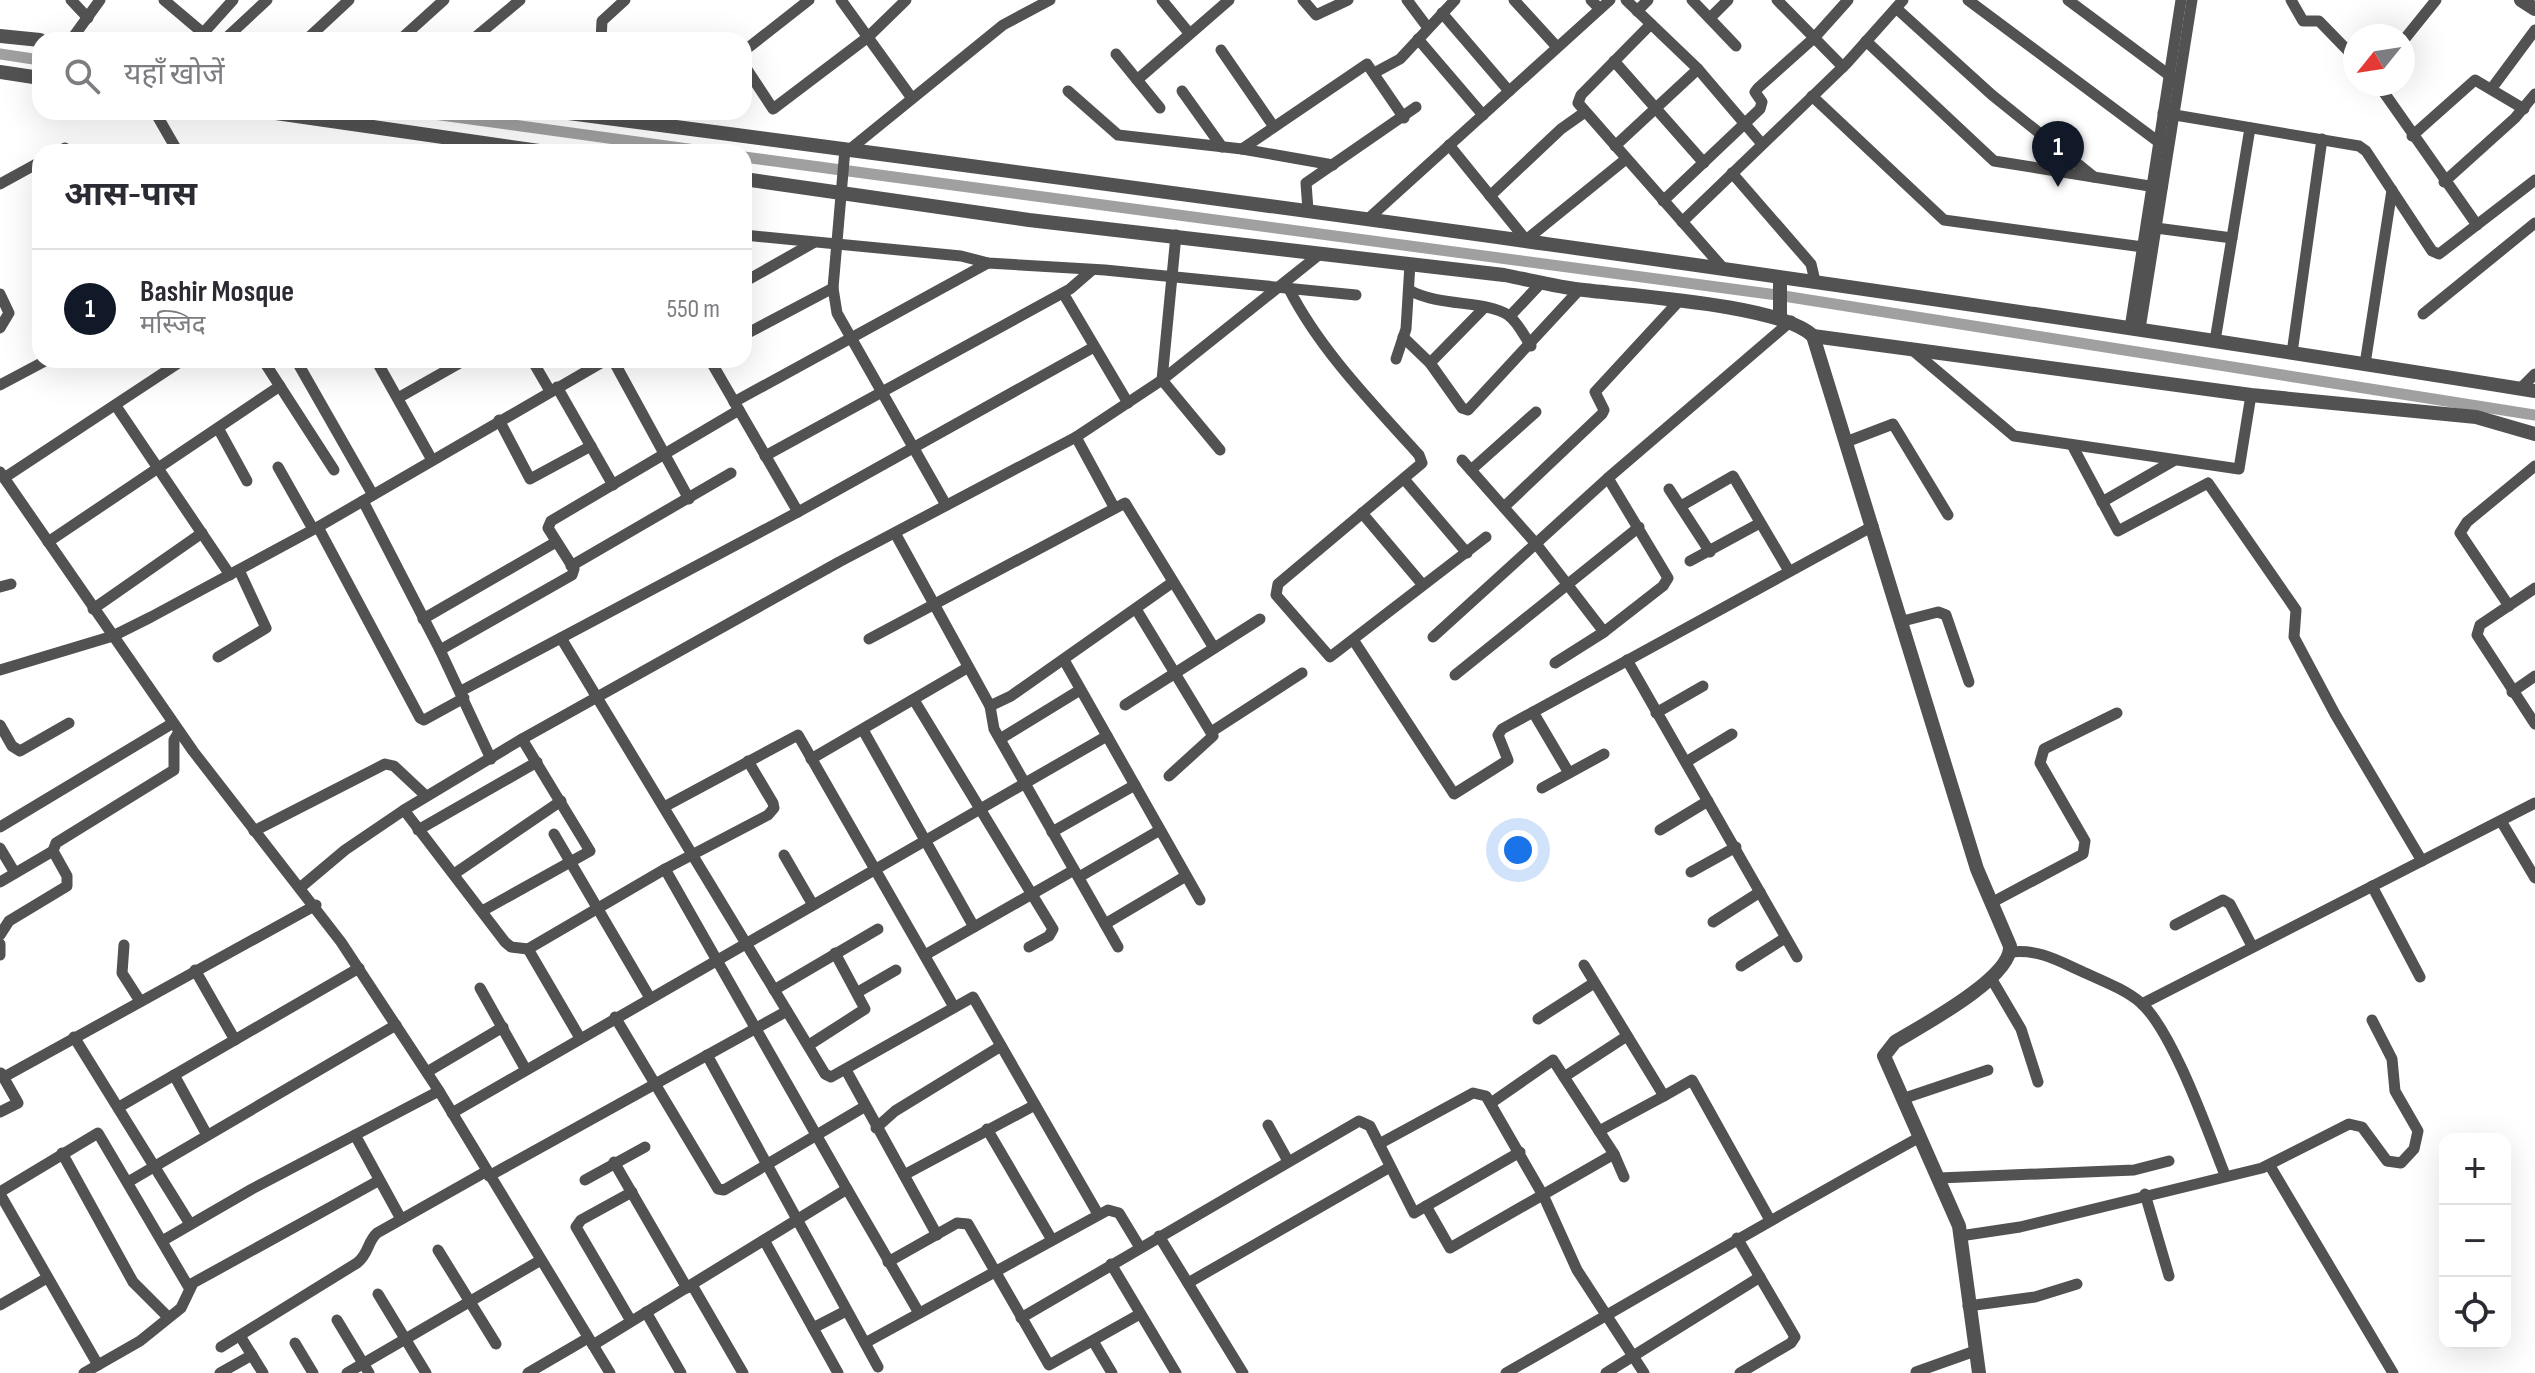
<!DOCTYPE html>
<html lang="hi">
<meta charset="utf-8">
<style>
:root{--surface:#fff;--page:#f7f7f7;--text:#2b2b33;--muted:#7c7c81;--line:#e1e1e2;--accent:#111827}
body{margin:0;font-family:"Sofia Sans Condensed","Noto Sans Devanagari",sans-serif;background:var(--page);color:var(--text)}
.controls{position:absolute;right:24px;bottom:24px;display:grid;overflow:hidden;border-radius:16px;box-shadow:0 8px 32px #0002}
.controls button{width:72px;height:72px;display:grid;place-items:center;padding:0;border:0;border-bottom:2px solid var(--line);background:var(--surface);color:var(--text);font:40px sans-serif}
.compass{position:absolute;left:2343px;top:24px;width:72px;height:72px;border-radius:50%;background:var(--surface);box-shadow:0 8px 32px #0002;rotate:240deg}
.you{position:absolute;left:1518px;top:850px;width:28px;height:28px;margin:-20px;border:6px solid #fff;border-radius:50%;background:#1a73e8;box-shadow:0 0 0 12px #1a73e833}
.badge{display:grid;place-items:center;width:52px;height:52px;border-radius:50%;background:var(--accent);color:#fff;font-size:26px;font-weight:700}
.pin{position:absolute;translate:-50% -66px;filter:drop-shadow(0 2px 4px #0008)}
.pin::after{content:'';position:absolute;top:42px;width:28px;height:24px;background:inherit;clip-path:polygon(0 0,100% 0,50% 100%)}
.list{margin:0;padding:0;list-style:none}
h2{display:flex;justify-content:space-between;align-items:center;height:104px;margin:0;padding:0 32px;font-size:34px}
h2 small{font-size:26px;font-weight:400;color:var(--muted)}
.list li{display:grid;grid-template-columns:52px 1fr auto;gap:24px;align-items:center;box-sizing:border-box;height:120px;padding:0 32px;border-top:2px solid var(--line)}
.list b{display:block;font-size:30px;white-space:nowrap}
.list p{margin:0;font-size:26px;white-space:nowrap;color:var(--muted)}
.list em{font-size:26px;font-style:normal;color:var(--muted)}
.icon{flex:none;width:44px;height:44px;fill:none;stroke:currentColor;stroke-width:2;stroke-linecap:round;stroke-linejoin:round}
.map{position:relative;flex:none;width:2535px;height:1373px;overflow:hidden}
.search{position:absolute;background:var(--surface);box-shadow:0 8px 32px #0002;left:32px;top:32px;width:720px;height:88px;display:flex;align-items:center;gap:20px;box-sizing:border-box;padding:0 28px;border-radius:24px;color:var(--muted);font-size:30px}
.panel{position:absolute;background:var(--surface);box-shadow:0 8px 32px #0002;left:32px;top:144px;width:720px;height:224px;border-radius:24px}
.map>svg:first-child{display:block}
</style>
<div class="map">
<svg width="2535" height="1373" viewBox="0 0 2535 1373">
<rect width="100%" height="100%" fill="#fff"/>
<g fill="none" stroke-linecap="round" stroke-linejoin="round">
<g stroke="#a0a0a0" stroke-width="11">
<polyline points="0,54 40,60"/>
<polyline points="419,112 710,152"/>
<polyline points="744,157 1777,295 2535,415"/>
</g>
<g stroke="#525252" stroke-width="11">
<polyline points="71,0 88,18"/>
<polyline points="164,0 203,33"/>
<polyline points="841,0 911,97"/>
<polyline points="1162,0 1189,33"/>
<polyline points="1303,0 1316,15 1348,0"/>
<polyline points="1407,0 1428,28"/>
<polyline points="1514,0 1557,47"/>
<polyline points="1626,0 1698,69 1762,144"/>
<polyline points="1692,0 1736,46"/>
<polyline points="1777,0 1843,67"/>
<polyline points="1968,0 2164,146"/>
<polyline points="2068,0 2173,78"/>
<polyline points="2291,0 2303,21 2319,21 2355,58"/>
<polyline points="1896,8 1992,95 2094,177"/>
<polyline points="1600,9 1610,0"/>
<polyline points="1637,11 1648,0"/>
<polyline points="1442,13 1509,91"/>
<polyline points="1710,18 1728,0"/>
<polyline points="1651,24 1581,95 1578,103 1723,268"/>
<polyline points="403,37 444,0"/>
<polyline points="1418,39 1483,115"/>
<polyline points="71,40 100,0"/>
<polyline points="197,40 233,0"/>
<polyline points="224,40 267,0"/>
<polyline points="306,40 349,0"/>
<polyline points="472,40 520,0"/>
<polyline points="601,40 602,21 625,0"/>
<polyline points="1866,41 1994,161 2162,188"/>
<polyline points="2403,41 2436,0"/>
<polyline points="1221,50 1274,127"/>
<polyline points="744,51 809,0"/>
<polyline points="1116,54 1160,108"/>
<polyline points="1614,61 1704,163"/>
<polyline points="744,65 773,109 868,37 906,0"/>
<polyline points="1374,73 1400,59 1455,0"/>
<polyline points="1137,80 1229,0"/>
<polyline points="2378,84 2477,225"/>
<polyline points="2492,88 2535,30"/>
<polyline points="1068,91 1118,135 1242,149 1333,165"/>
<polyline points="1182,91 1222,147"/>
<polyline points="1812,96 1944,220 2143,247"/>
<polyline points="155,112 178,152"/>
<polyline points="2163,113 2359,146 2366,151 2432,251 2439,254 2535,180"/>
<polyline points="2412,136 2475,80 2524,109"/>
<polyline points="1449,145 1526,240 1626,159"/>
<polyline points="1615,146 1698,69"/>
<polyline points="845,149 833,288 837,313 946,505"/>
<polyline points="1242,149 1367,64 1404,118"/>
<polyline points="849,150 1003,25 1050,0"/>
<polyline points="58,152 65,148"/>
<polyline points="1732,173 1811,264 1815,281"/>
<polyline points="2444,182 2515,118 2535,94"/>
<polyline points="0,184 40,162"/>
<polyline points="1490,196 1561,129 1585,112"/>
<polyline points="1663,201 1760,109 1762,102 1755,92 1758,88 1814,38 1848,0"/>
<polyline points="1308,210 1306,183 1416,107"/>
<polyline points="1369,218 1600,9 1591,0"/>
<polyline points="1682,222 1846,64 1903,0"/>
<polyline points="2156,228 2232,238"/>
<polyline points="744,235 961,256 988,263 1105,270 1356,295"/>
<polyline points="1176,235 1162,380 1220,450"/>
<polyline points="744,282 813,243"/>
<path d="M1289,289C1320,350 1373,404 1419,455L1422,463L1278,584L1276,595L1330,657L1486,537"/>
<path d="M1409,290C1439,307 1486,300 1508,315C1518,322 1524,336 1531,346"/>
<polyline points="1063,293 1128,403"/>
<polyline points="0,294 9,313 0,328"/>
<polyline points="2423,314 2535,223"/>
<polyline points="1510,316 1542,282"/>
<polyline points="2130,328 2181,0"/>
<polyline points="2140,329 2192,0"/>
<polyline points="744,335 833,288"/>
<polyline points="1403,337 1430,363 1462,408 1468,410 1580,289"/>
<polyline points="2215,341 2250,128"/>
<polyline points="1910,348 2014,436 2239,469 2251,395"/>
<polyline points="2292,353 2322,139"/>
<polyline points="1396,359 1406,329 1410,264"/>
<polyline points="263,360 334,470"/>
<polyline points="296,360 373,495"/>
<polyline points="376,360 432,460"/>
<polyline points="532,360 550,391"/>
<polyline points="613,360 689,499"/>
<polyline points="710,360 798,512"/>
<polyline points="1430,363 1484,308"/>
<polyline points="2365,364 2392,190"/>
<polyline points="0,385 47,360"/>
<polyline points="557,387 613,485"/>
<polyline points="2520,389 2535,374"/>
<polyline points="398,398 465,360"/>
<polyline points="734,402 988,263"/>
<polyline points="116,406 230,575"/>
<polyline points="499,420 530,479 591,446"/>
<polyline points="218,428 247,481"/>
<polyline points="1076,437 1114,507"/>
<polyline points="1846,442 1893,424 1948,515"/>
<polyline points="2072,445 2118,531 2208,483 2296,610 2294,637 2335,714 2422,861"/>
<polyline points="765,456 1070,289 1092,270"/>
<polyline points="1462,460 1537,545 1604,632"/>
<polyline points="278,467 313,529"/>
<polyline points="1471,470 1536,412"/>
<polyline points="0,472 193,751 341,942 439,1091 610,1373"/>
<polyline points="4,478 183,360"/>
<polyline points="1404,479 1467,553"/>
<polyline points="1669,489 1710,552"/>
<polyline points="363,501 440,650 491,759"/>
<polyline points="2102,502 2175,460"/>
<polyline points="1681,506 1733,476 1789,571"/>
<polyline points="1504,507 1602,414 1604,410 1595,392 1679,301"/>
<polyline points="1362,513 1422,584"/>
<polyline points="318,527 420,718 424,720 464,698"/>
<polyline points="895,533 990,706 1011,696 1173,582"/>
<polyline points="48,542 280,386"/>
<polyline points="1690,561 1760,523"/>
<polyline points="571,566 731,473"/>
<polyline points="0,587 11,584"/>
<polyline points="2535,588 2480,625 2477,635 2535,724"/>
<polyline points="2509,606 2460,533 2467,522 2535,466"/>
<polyline points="93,609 202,533"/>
<polyline points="1136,609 1213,736 1169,776"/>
<polyline points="423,619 556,542"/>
<polyline points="1903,621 1938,612 1946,615 1969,682"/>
<polyline points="1433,637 1608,478 1791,321"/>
<polyline points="561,638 787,1011"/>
<polyline points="869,639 1125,503 1214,648"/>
<polyline points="1354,641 1454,794 1508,760 1498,735 1502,729 1873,526"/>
<polyline points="440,650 572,575 574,569 548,528 551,521 739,410"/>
<polyline points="218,657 266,628 239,570"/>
<polyline points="1064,660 1200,900"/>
<polyline points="1627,660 1797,957"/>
<polyline points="1555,663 1604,632 1663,586 1668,578 1608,478"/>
<polyline points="0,670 113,636 151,617 318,527 606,360"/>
<polyline points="1455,675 1639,527"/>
<polyline points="461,691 798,512 1094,347"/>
<polyline points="2512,692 2535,676"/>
<polyline points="914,700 1053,929 1049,936 1029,947"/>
<polyline points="1125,705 1260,619"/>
<polyline points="990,706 994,729 1118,947"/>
<polyline points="1533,712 1569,773"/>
<polyline points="1656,713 1703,686"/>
<polyline points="0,725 12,746 20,751 69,723"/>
<polyline points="863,730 974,927"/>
<polyline points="1211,732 1302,673"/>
<polyline points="1000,739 1080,690"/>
<polyline points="811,759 967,668"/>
<polyline points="1686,762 1732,734"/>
<polyline points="1542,788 1604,754"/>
<polyline points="664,807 798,735 954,1007"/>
<polyline points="404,810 505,942 511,947 528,949"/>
<polyline points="2501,821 2535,878"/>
<polyline points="0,827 173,723"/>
<polyline points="418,830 537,762"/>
<polyline points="1660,830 1708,801"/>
<polyline points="254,831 385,764 394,766 426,796"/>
<polyline points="1052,832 1135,785"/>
<polyline points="554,834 650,998"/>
<polyline points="0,848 15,873"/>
<polyline points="784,855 813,905"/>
<polyline points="665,869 847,1189"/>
<polyline points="1691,872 1736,847"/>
<polyline points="454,874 561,801"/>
<polyline points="1079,877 1160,830"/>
<polyline points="0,882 53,851"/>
<polyline points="2372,886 2420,977"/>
<polyline points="301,887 345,850 404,810 522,739 839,562 1076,437 1162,380 1320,254"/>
<polyline points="1991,903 2083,854 2085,841 2040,763 2044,749 2117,713"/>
<polyline points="484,910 590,851 522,739"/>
<polyline points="1713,922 1760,892"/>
<polyline points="1105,924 1186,876"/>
<polyline points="2175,925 2223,900 2230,904 2252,946"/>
<polyline points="0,935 9,921 67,886 67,876 53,851 56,843 174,770 174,740 179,732"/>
<polyline points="0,944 0,955"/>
<polyline points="124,945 122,973 140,1001"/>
<path d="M2011,952C2038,949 2057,960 2081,971C2100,980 2125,989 2141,1003C2173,1032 2208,1132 2225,1175"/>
<polyline points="925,955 1074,870"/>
<polyline points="1584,965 1664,1096 1599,1131"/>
<polyline points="1741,966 1785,938"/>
<polyline points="195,970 235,1040"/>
<polyline points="1991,978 2021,1029 2038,1082"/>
<polyline points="480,988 526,1070"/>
<polyline points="774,990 878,929"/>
<polyline points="858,992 896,970"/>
<polyline points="2142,1004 2535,803"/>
<polyline points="615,1017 718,1189 724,1190 864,1107"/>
<polyline points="1538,1019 1594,983"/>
<polyline points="74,1037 190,1224"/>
<polyline points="580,1038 528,949 665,869 768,815 774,808 773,803 748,761"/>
<polyline points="809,1045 865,1009 835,953"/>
<polyline points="707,1055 878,1367"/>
<polyline points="846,1070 937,1235"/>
<polyline points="427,1072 503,1027"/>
<polyline points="174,1075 207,1135"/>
<polyline points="4,1077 316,905"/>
<polyline points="1564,1077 1627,1036"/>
<polyline points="1664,1096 1692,1080 1770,1220"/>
<polyline points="1902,1099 1988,1070"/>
<polyline points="1491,1103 1553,1060 1614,1154 1624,1177"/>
<polyline points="119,1107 359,968"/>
<polyline points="0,1112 18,1103 1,1073"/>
<polyline points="452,1113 1107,736"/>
<polyline points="1268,1125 1288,1161"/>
<polyline points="876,1128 895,1111 1001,1046"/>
<polyline points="987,1129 1052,1240"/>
<polyline points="355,1135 401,1219"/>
<polyline points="1379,1144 1473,1093 1486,1096 1544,1197 1577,1270 1644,1373"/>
<polyline points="62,1153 133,1282 168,1317"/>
<polyline points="614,1162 687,1288"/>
<polyline points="2270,1166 2393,1373"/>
<polyline points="904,1175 1035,1105"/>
<polyline points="489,1176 787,1011 825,1074 831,1077 973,997 1098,1214"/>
<polyline points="1939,1178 2134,1170 2169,1161"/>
<polyline points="585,1180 645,1147"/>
<polyline points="128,1182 396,1025"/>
<polyline points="0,1192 98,1133 188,1286"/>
<polyline points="0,1194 98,1365"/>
<polyline points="2145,1194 2169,1276"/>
<polyline points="1426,1206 1450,1248 1614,1154"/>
<polyline points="1159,1236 1243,1373"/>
<polyline points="1960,1236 2020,1227 2262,1168 2349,1124 2362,1127 2387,1161 2401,1163 2414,1149 2418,1131 2395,1091 2392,1059 2372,1020"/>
<polyline points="1737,1238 1795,1337 1791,1343 1740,1373"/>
<polyline points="764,1240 838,1373"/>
<polyline points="162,1241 252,1189 439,1091"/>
<polyline points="438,1250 496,1344"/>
<polyline points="888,1262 957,1223 968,1224 1049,1365 1140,1314"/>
<polyline points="1111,1264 1176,1373"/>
<polyline points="1188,1283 1390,1167"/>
<polyline points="692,1285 743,1373"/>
<polyline points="378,1294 426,1373"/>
<polyline points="0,1305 47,1278"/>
<polyline points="1968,1306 2035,1297 2077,1284"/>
<polyline points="646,1312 681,1373"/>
<polyline points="1021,1318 1359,1121 1370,1126 1414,1213 1520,1152"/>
<polyline points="337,1320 369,1373"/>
<polyline points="631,1321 576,1227 581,1220 632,1192"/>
<polyline points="813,1328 846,1311"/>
<polyline points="240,1336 263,1373"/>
<polyline points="1093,1341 1112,1373"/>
<polyline points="295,1343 313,1373"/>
<polyline points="865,1343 1108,1210 1119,1213 1139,1246"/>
<polyline points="593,1345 847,1189 919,1313"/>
<path d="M221,1347L357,1263C369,1254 367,1242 377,1233L487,1171"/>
<polyline points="1916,1372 1975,1351"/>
<polyline points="84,1373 140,1341 181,1308 193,1283 378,1181"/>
<polyline points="220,1373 252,1355"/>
<polyline points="347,1373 541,1260"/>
<polyline points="528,1373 588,1338"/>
<path d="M1506,1373C1644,1294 1780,1214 1920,1137"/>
<polyline points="1606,1373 1760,1277"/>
</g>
<g stroke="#525252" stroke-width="14">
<polyline points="2521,0 2535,9"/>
<polyline points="0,36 40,40"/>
<polyline points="0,72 40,78"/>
<polyline points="269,112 546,152"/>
<path d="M561,112C1220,198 1879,286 2535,391"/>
<path d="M744,179L1029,220L1504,275C1530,280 1557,287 1584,290C1632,296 1782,305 1813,336L1977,869L2010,946C2012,978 1921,1026 1895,1042L1884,1056L1959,1226L1979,1373"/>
<polyline points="1780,319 1780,278"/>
<polyline points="1813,336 2251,395 2476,417 2535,434"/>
</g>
</g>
</svg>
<div class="controls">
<button>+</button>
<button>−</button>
<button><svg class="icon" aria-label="locate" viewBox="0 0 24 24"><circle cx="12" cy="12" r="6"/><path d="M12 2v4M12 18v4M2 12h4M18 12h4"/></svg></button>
</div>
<svg class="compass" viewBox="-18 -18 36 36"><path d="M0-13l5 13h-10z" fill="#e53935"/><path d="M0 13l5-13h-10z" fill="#7c7c81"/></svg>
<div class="you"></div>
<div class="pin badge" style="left:2058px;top:187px">1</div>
<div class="search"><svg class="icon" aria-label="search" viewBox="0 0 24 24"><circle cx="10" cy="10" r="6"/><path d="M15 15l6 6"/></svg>यहाँ खोजें</div>
<section class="panel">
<h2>आस-पास<small></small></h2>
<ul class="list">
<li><span class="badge">1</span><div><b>Bashir Mosque</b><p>मस्जिद</p></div><em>550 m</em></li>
</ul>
</section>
</div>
